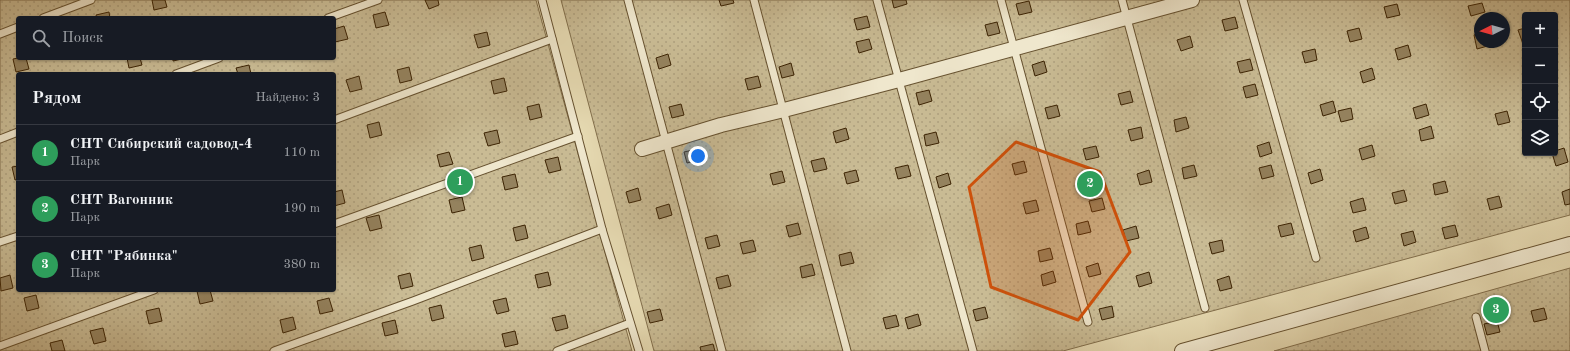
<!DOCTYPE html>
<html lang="ru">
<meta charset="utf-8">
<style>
:root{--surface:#171b24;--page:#20242c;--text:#f1f3f6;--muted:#9ea1a6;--line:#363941;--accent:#8c9099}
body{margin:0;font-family:"Old Standard TT",serif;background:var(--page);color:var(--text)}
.controls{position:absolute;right:12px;top:12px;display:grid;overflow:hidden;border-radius:4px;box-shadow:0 1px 3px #0004}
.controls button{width:36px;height:36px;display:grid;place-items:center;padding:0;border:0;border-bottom:1px solid var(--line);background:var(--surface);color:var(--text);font:20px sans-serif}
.compass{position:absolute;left:1474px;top:12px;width:36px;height:36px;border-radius:50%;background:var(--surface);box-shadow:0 1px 3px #0004;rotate:265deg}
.you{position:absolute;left:698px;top:156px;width:14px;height:14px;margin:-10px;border:3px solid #fff;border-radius:50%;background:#1a73e8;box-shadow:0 0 0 6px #1a73e833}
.badge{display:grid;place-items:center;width:26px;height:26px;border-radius:50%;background:var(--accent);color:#fff;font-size:13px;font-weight:700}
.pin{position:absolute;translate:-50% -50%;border:2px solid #fff;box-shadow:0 1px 4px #0006}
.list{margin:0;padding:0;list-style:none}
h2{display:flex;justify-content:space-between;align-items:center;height:52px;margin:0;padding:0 16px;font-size:17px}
h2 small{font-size:13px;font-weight:400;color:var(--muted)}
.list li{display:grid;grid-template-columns:26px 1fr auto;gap:12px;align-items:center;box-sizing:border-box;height:56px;padding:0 16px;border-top:1px solid var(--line)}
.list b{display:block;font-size:15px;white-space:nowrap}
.list p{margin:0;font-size:13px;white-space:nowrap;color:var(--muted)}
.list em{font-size:13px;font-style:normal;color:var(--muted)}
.icon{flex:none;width:22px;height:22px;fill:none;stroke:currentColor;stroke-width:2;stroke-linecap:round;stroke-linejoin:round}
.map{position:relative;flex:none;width:1570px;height:351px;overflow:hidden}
.search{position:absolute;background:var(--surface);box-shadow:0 1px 3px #0004;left:16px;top:16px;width:320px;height:44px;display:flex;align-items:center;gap:10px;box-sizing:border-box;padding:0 14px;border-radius:4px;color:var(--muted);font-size:15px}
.panel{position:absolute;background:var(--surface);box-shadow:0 1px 3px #0004;left:16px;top:72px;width:320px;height:220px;border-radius:4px}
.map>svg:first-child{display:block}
</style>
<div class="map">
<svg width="1570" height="351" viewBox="0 0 1570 351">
<defs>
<pattern id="garden-dots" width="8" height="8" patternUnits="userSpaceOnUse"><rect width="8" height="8" fill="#c9bb94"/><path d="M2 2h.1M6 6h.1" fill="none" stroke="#aea07e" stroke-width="1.8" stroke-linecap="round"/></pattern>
</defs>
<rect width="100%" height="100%" fill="#e6dab2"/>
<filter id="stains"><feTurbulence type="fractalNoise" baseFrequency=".005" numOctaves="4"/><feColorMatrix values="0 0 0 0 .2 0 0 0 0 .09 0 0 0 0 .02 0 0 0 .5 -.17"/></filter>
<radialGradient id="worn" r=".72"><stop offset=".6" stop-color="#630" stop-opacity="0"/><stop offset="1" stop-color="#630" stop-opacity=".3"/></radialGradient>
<g fill="url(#garden-dots)" stroke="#826f4c" fill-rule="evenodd">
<path d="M0,0H536L632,351H0ZM18,18H334V58H18ZM18,74H334V290H18Z"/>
<path d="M561,0H1570V215L1063,351H654ZM1525,15H1555V153H1525ZM1480,18H1504V42H1480Z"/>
<polygon points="1570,268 1570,351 1274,351"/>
</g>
<g fill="#94825e" stroke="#3c2303">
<polygon points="152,0 165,0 167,7 154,10"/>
<polygon points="425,0 438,0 439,5 429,9"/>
<polygon points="719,0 733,0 734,3 721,6"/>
<polygon points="892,0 906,0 907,4 894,8"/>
<polygon points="1029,1 1032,12 1019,15 1016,4"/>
<polygon points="1482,3 1485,12 1471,16 1468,6"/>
<polygon points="1397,4 1400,15 1387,18 1384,7"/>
<polygon points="109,12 110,18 97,18 96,15"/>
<polygon points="385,12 389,25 376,28 373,15"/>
<polygon points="867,16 870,27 857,30 854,19"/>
<polygon points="1235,17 1238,28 1225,31 1222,20"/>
<polygon points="997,22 1000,33 988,36 985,25"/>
<polygon points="344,26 348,39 335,42 334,29"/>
<polygon points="1359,28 1362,39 1350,42 1347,31"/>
<polygon points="1525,28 1525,43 1523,44 1518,30"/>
<polygon points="487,32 490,45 478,48 474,35"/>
<polygon points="1480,33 1480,42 1490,42 1491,45 1477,49 1474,35"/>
<polygon points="1190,36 1193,47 1181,51 1177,40"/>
<polygon points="869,39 872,49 859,53 856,42"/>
<polygon points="1408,45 1411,56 1398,60 1395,49"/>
<polygon points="1315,49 1317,60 1305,63 1302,52"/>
<polygon points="668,54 671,65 659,69 656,58"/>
<polygon points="18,58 26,58 29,69 16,72 13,59"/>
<polygon points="127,58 140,58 142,65 129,68"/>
<polygon points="173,58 186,58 173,61"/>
<polygon points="1250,59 1253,70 1240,73 1237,62"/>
<polygon points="1044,61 1047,72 1035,76 1032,65"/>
<polygon points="791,63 794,75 782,78 779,67"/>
<polygon points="249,65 251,74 238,74 236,68"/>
<polygon points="409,67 412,80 400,83 397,70"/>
<polygon points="1372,68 1375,79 1363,83 1360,72"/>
<polygon points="359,76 362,89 350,92 346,80"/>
<polygon points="758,76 761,87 748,90 745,79"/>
<polygon points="504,78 507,91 494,94 491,81"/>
<polygon points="1255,84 1258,95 1246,98 1243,87"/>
<polygon points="929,90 932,101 919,105 916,93"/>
<polygon points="1130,91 1133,102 1121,105 1118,94"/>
<polygon points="1333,101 1336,112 1323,116 1320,105"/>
<polygon points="539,104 542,117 530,120 527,107"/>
<polygon points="681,104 684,115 672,118 669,107"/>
<polygon points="1426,104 1429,115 1416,119 1413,108"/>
<polygon points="1057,105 1060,116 1048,119 1045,108"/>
<polygon points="1351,108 1353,119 1341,122 1338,111"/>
<polygon points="1507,111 1510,122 1498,125 1495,114"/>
<polygon points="1186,117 1189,128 1176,132 1174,120"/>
<polygon points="379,122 382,135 370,138 367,125"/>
<polygon points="1431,126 1434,138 1421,141 1419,130"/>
<polygon points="1141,127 1143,138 1131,141 1128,130"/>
<polygon points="846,128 849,139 836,143 833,132"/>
<polygon points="497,130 500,143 488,146 484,133"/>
<polygon points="936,132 939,143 926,146 924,135"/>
<polygon points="1269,142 1272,153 1260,157 1257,146"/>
<polygon points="1372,145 1375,156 1362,160 1359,149"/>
<polygon points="1096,146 1099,157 1086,160 1083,149"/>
<polygon points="1564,148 1568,162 1556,166 1552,153 1555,153 1555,151"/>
<polygon points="697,149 699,160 687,163 684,152"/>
<polygon points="449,152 453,164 440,167 437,155"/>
<polygon points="558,157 561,170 549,173 545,160"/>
<polygon points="824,158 827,169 814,172 811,161"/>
<polygon points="1024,161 1027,172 1015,175 1012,164"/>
<polygon points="908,165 911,176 898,179 895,168"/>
<polygon points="1194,165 1197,176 1184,179 1182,168"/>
<polygon points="1271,165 1274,176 1262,179 1259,168"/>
<polygon points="18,166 18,179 15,180 12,167"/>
<polygon points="1320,169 1323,180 1311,184 1308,173"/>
<polygon points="856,170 859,181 847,184 844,173"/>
<polygon points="1149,170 1152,182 1140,185 1137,174"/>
<polygon points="782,171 785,182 773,185 770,174"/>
<polygon points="948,173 951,184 939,188 936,177"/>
<polygon points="515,174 518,187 505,190 502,177"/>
<polygon points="1445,181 1448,192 1435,195 1433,184"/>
<polygon points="638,188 641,200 629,203 626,192"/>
<polygon points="1570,189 1570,204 1565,205 1562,192"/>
<polygon points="342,190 345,203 334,206 334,192"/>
<polygon points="1404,190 1407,201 1395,204 1392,193"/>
<polygon points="1499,196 1502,207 1490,210 1487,199"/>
<polygon points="462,197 465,210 452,213 449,200"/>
<polygon points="1102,198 1105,209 1092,212 1089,201"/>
<polygon points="1363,198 1366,210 1353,213 1350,202"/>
<polygon points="1036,200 1039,211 1026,214 1023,203"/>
<polygon points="669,204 672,215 659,219 656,208"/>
<polygon points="379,215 382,228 370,231 366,218"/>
<polygon points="1088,221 1091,232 1078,235 1076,224"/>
<polygon points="798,223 801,234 789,237 786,226"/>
<polygon points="1291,223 1294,234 1281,237 1278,226"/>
<polygon points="525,225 528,238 516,241 513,228"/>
<polygon points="1455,225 1458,236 1445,239 1442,228"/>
<polygon points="1136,226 1139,238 1126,241 1123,230"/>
<polygon points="1366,227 1369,238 1356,242 1353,231"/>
<polygon points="1413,231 1416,242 1404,246 1401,234"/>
<polygon points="717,235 720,246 708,249 705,238"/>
<polygon points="753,240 756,251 743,254 740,243"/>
<polygon points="1222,240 1224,251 1212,254 1209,243"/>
<polygon points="481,245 484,258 472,261 469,248"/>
<polygon points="1050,248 1053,259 1040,262 1038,251"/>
<polygon points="851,252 854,263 841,266 839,255"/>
<polygon points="1098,263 1101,274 1089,277 1086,267"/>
<polygon points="812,264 815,275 802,278 800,267"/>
<polygon points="1053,271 1056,282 1043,286 1041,275"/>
<polygon points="548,272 551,285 538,288 535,275"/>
<polygon points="1149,272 1152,283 1139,287 1136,276"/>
<polygon points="410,273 413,286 401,289 398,276"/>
<polygon points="10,275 13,288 1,291 0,278"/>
<polygon points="728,275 731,286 719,289 716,278"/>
<polygon points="1229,276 1232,288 1220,291 1217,280"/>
<polygon points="202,290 210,290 213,301 200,304 197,291"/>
<polygon points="36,295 39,308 27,311 24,298"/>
<polygon points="329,298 333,311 320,314 317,301"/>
<polygon points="506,298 509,311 497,314 493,301"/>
<polygon points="441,305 444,318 432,321 429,308"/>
<polygon points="1112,306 1114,317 1102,320 1099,309"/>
<polygon points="985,307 988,318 976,321 973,310"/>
<polygon points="159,308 162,321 149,324 146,311"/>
<polygon points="1544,308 1547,319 1534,322 1531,311"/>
<polygon points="660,309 663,320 650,323 647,312"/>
<polygon points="918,314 921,325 908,329 905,318"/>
<polygon points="565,315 568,328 556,331 552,318"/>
<polygon points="896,315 899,326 886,329 883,318"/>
<polygon points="293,317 296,329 283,333 280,320"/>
<polygon points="395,320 398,333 385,336 382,323"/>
<polygon points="1497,321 1500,332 1487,335 1484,324"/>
<polygon points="103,328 106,341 94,344 90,331"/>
<polygon points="515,331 518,344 505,347 502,334"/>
<polygon points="62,340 65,351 52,351 50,343"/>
<polygon points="713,344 715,351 701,351 700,347"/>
</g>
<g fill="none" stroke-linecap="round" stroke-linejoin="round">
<g stroke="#66512f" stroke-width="9">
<g id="service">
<polyline points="542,0 602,229 639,351"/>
<polyline points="628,0 722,351"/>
<polyline points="754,0 847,351"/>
<polyline points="877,0 973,351"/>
<polyline points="1001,0 1088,322"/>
<polyline points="1122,0 1205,308"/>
<polyline points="1243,0 1316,258"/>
<polyline points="43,18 91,0"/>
<polyline points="328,18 378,0"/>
<polyline points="0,34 18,27"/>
<polyline points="176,74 219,58"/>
<polyline points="334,120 552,39"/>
<polyline points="0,139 18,132"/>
<polyline points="334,224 578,136"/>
<polyline points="0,242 18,236"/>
<polyline points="1476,317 1485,351"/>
<polyline points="0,346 154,290"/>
<polyline points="274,351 413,301 602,229"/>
<polyline points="557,351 630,323"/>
</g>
</g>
<g stroke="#66512f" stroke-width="16">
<g id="minor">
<polyline points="642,149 721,125 784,110 899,80 1192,0"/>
<polyline points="1182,351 1570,244"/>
</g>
</g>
<use href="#service" stroke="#efe7cd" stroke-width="7"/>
<use href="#minor" stroke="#efe7cd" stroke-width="14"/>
</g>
<path fill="#ce510b" fill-opacity="0.2" stroke="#ce510b" stroke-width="3" stroke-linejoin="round" d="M1016,142L1100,172L1130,252L1078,320L991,287L969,187Z"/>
<rect width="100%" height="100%" filter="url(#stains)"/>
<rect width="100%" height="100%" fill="url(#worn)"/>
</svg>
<div class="controls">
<button>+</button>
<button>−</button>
<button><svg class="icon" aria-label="locate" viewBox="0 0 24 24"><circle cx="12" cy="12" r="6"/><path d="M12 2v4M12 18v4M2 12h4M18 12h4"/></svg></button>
<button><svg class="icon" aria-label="layers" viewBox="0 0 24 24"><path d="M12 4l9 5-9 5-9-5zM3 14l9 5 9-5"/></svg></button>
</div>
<svg class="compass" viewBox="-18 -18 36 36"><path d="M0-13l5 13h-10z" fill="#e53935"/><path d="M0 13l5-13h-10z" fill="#9ea1a6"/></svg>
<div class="you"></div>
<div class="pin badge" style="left:460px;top:182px;background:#2e9e5b">1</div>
<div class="pin badge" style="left:1090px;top:184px;background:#2e9e5b">2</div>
<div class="pin badge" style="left:1496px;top:310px;background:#2e9e5b">3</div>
<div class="search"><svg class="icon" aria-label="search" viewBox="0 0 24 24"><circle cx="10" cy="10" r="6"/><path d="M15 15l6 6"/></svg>Поиск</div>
<section class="panel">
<h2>Рядом<small>Найдено: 3</small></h2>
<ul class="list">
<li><span class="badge" style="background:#2e9e5b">1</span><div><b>СНТ Сибирский садовод-4</b><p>Парк</p></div><em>110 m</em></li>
<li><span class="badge" style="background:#2e9e5b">2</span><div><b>СНТ Вагонник</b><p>Парк</p></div><em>190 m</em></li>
<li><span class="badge" style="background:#2e9e5b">3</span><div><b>СНТ &quot;Рябинка&quot;</b><p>Парк</p></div><em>380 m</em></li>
</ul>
</section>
</div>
